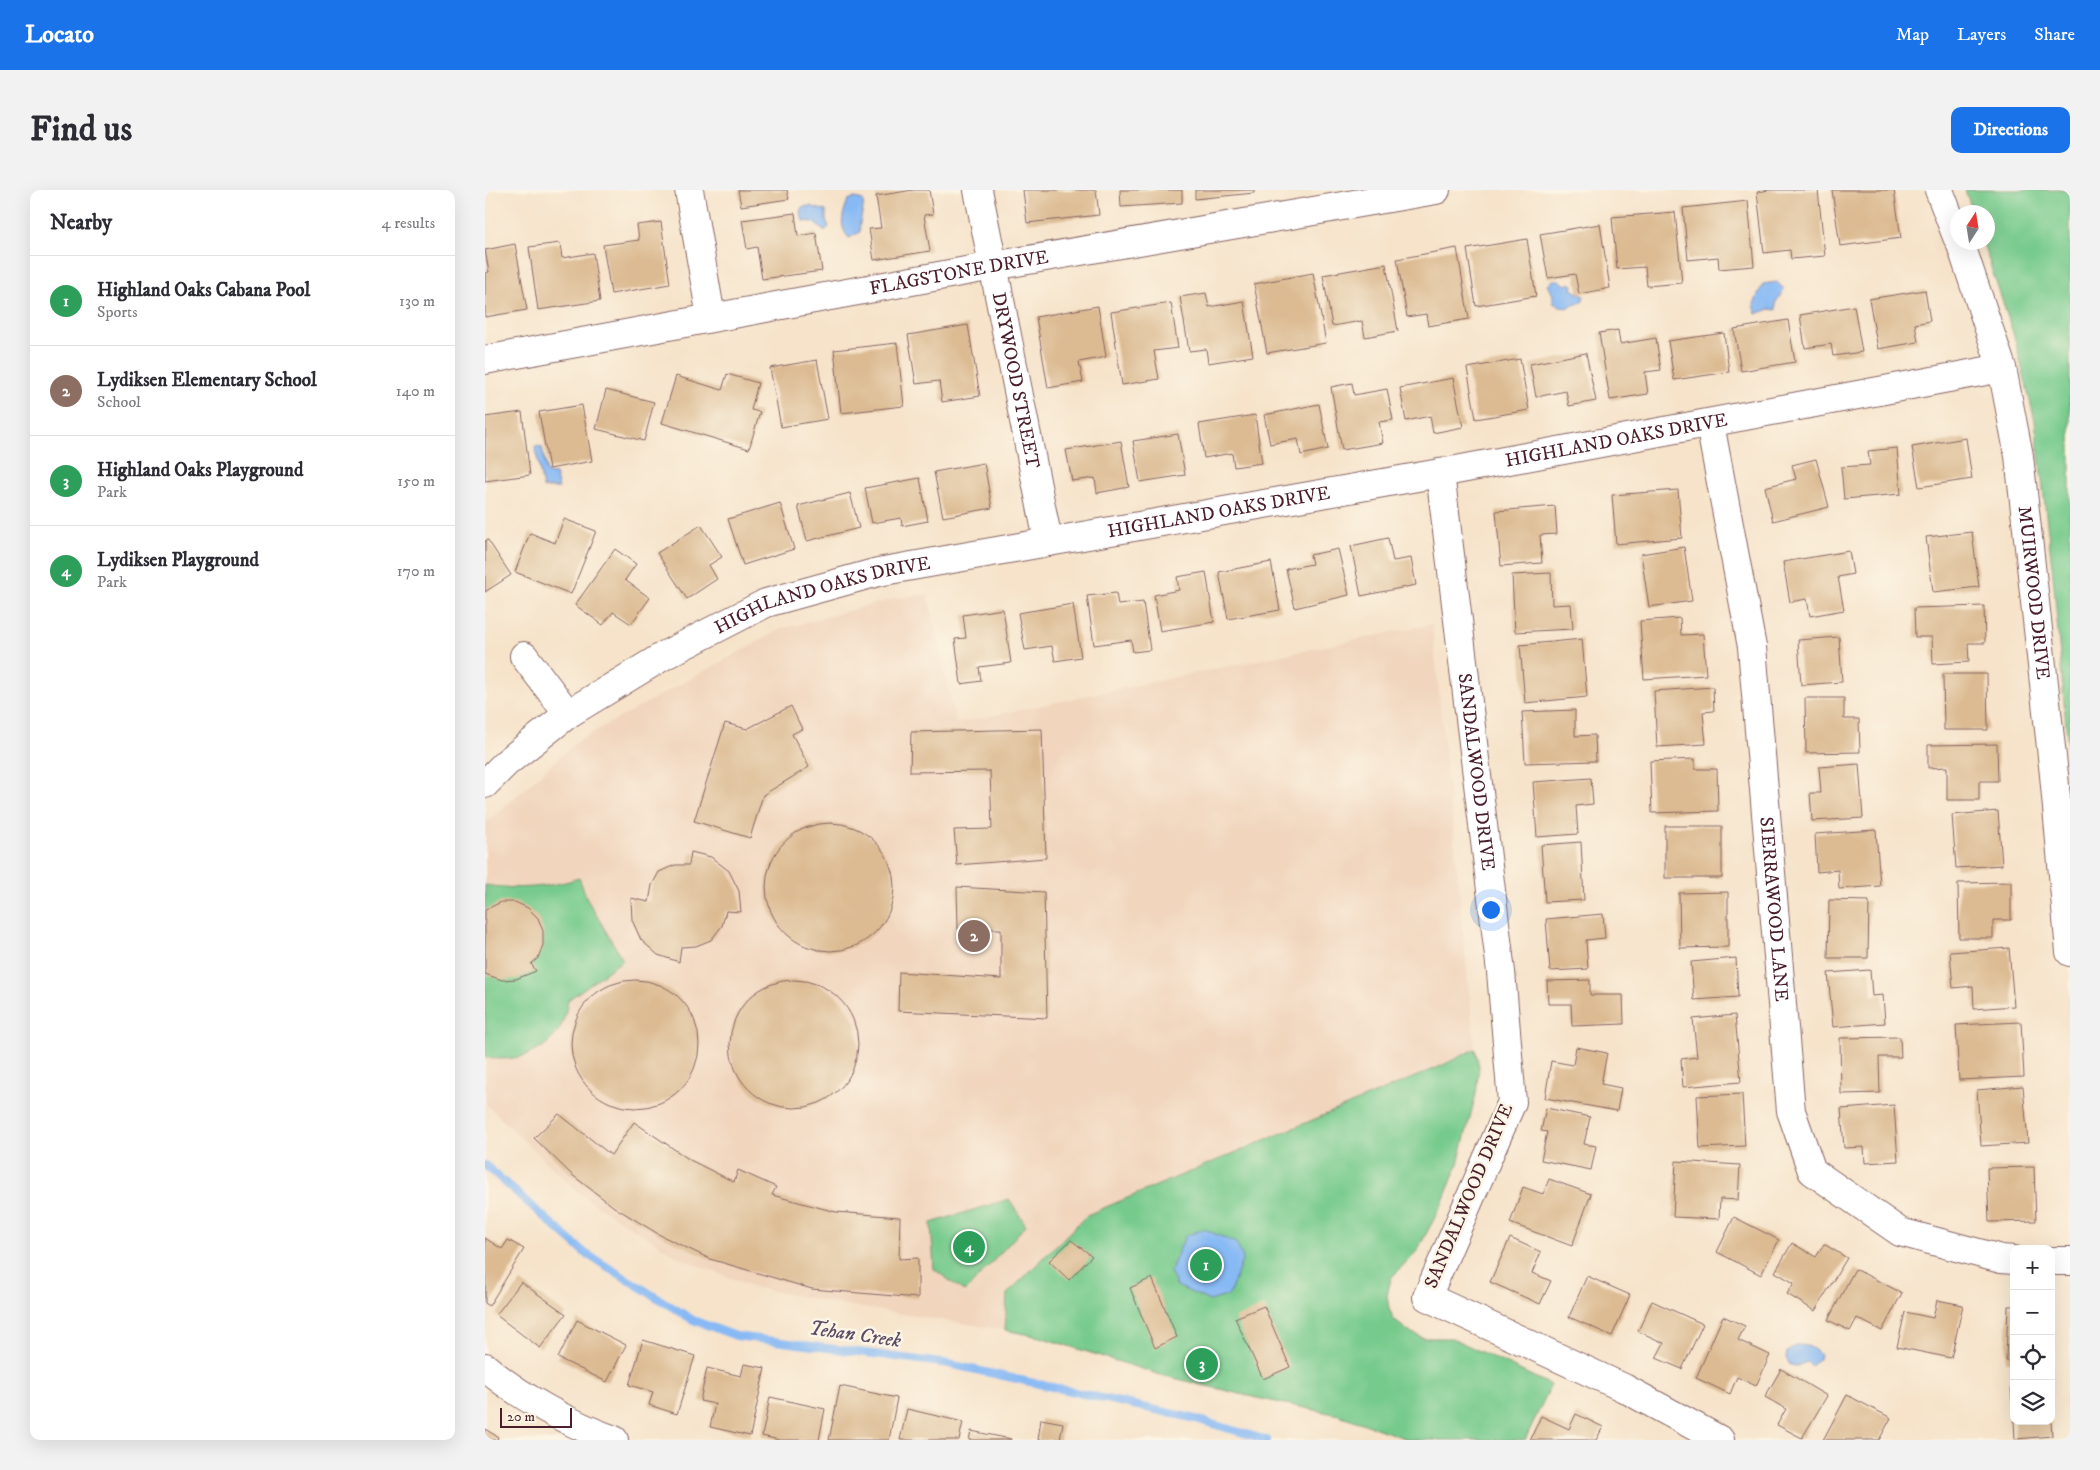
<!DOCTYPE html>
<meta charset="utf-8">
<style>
:root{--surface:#fff;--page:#f2f2f3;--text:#2b2b33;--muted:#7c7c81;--line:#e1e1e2;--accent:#1a73e8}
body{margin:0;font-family:"IM FELL DW Pica",serif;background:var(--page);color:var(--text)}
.controls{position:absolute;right:15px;bottom:15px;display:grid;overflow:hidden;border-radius:10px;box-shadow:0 5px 20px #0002}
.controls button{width:45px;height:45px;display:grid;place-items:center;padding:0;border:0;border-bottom:1px solid var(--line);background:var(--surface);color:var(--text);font:25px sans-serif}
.compass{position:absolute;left:1465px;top:15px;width:45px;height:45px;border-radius:50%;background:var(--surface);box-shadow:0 5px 20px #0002;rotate:12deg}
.scale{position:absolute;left:15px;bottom:12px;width:72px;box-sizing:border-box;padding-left:5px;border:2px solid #4a1f2b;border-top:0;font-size:14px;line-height:18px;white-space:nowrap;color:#4a1f2b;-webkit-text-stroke:4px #fcf5e5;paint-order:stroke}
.you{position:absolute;left:1005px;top:719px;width:18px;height:18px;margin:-12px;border:4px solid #fff;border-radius:50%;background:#1a73e8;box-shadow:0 0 0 8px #1a73e833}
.badge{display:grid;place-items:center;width:32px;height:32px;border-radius:50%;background:var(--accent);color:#fff;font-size:16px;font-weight:700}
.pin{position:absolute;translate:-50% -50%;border:2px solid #fff;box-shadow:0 1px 5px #0006}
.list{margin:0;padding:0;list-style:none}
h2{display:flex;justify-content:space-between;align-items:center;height:65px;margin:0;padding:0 20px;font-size:21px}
h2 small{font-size:16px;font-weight:400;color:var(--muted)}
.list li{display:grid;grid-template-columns:32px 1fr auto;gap:15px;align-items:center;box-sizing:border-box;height:90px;padding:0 20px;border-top:1px solid var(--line)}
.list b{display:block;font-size:19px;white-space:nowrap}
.list p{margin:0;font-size:16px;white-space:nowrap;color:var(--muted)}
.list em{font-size:16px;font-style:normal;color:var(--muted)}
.icon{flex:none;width:28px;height:28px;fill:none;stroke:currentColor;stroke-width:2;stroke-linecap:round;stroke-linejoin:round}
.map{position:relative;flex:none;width:1585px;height:1250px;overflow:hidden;border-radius:10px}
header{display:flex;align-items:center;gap:30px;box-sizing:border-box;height:70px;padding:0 25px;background:var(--accent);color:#fff}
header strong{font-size:24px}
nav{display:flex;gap:28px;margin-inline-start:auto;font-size:18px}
.intro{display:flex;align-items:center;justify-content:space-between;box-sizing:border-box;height:120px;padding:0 30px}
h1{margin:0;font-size:35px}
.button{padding:12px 22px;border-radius:10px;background:var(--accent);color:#fff;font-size:18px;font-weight:700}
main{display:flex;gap:30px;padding:0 30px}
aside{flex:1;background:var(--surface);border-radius:10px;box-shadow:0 5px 20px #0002}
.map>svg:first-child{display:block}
</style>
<header>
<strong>Locato</strong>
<nav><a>Map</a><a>Layers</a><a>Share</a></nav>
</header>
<div class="intro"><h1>Find us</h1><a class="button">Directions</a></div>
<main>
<aside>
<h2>Nearby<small>4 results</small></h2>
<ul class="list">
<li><span class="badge" style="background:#2e9e5b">1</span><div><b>Highland Oaks Cabana Pool</b><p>Sports</p></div><em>130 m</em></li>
<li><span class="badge" style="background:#8d6e63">2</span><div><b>Lydiksen Elementary School</b><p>School</p></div><em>140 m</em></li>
<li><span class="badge" style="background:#2e9e5b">3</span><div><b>Highland Oaks Playground</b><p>Park</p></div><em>150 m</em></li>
<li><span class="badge" style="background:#2e9e5b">4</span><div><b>Lydiksen Playground</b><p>Park</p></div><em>170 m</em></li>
</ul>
</aside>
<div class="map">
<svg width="1585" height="1250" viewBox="0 0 1585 1250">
<rect width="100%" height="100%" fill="#fcf5e5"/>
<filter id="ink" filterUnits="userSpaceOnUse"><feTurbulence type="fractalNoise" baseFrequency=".02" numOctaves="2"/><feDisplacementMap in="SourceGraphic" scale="10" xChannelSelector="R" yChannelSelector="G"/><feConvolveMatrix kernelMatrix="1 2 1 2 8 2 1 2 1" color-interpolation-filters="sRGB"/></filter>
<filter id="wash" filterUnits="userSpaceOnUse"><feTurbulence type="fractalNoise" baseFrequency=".0096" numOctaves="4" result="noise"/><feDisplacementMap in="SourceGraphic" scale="20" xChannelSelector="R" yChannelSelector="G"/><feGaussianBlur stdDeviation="1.12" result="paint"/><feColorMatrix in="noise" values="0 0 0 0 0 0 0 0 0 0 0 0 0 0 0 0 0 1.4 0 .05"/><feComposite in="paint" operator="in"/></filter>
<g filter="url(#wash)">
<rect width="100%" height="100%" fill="#f6e3ca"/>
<polygon fill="#f1d5bd" points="443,404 471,533 947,434 990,859 522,1104 520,1140 354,1114 272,1098 196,1069 97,1006 0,913 0,634 94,550 296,439 412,408"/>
<g fill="#76ca8c" stroke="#60745c">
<polygon points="1480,0 1585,0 1585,583 1568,384 1550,231 1529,146 1498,53 1502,52 1502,22 1488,22"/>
<path d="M94,688L103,711L138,770L83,810C81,821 79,833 72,843C56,865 25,873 0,867V695C30,700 65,698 94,688Z"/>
<polygon points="990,859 994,876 991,904 973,974 957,1014 932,1061 906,1088 902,1106 904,1118 909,1130 923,1141 938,1148 967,1148 1066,1195 1040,1250 925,1250 854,1225 772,1208 676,1185 555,1147 520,1140 522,1104 602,1025 956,876"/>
<polygon points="524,1009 541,1035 480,1102 449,1079 446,1033"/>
</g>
<g fill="#87b9f4" stroke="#686c90">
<path d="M370,8L378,10C380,21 373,30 375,42L364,48C353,36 358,24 363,10Z"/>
<polygon points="325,16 341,21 341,30 344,37 339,41 328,32 318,31 315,22 317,17"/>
<polygon points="1068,90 1074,90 1081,95 1085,93 1088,95 1087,99 1099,106 1097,112 1081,118 1068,113 1068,105 1063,95"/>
<polygon points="1292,92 1299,99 1291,112 1291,120 1285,119 1271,124 1269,114 1278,94"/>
<polygon points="50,256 57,257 62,283 70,284 74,298 58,298"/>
<polygon points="719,1039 751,1053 758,1068 744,1105 725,1111 692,1096 685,1082 700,1046"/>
<path d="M1312,1155C1322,1155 1328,1157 1335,1165L1334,1169L1327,1176L1322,1172L1311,1176L1305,1175L1301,1168L1302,1162Z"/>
</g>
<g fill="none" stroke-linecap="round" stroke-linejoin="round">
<polyline stroke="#87b9f4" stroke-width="8" points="0,975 100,1063 208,1130 251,1146 464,1174 707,1228 782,1250"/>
</g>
<g id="blocks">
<g fill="#dcbb93">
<polygon points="253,0 302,0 304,9 256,16"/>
<polygon points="428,0 444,0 448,24 439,25 445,61 389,70 384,39 396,38 391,6"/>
<polygon points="538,0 611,0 614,25 542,33"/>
<polygon points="635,0 697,0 697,13 636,17"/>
<polygon points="710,0 769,0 769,3 710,9"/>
<polygon points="1285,0 1333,0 1340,66 1306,69 1305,60 1279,63 1272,2"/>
<polygon points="1347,0 1409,0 1416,48 1355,56"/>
<polygon points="1263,11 1269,76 1234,79 1233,67 1203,70 1198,18"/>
<polygon points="1190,22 1197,93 1162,96 1160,77 1132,79 1127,27"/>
<polygon points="310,23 313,46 331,43 337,81 277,89 272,57 262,59 257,30"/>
<polygon points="176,32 185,94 126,104 118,55 154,50 152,35"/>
<polygon points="1115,34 1125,98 1094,104 1090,84 1063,88 1055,44"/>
<polygon points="1042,49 1051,106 991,116 982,59"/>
<polygon points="75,53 77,68 108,63 115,111 53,120 44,57"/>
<polygon points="30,54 42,120 0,127 0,83 4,82 0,60"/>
<polygon points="972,58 984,129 943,136 941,124 922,127 912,69"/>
<polygon points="901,74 913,141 880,147 877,131 847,136 838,85"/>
<polygon points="828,83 841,153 782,163 769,94"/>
<polygon points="1440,100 1445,131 1430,134 1433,152 1393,159 1384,109"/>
<polygon points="721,103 724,117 759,111 768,166 723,173 721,159 704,161 695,107"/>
<polygon points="686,113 693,158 669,161 674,189 637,195 626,122"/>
<polygon points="613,116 621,167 594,172 598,192 563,198 551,127"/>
<polygon points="1369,116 1377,162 1348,166 1346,154 1320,158 1315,125"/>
<polygon points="1303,130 1310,172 1256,181 1249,139"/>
<polygon points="483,135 495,206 457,212 454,191 431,194 423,145"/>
<polygon points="1133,140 1135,154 1171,148 1176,180 1160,182 1163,204 1125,210 1114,143"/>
<polygon points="1239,143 1244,182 1189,190 1183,151"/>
<polygon points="412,153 419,216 356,223 349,160"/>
<polygon points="1101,163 1111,211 1084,216 1081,201 1051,207 1045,174"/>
<polygon points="1035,169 1044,220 991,229 982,178"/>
<polygon points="332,170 343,229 296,237 285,178"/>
<polygon points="242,184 273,193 266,220 275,222 264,259 177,233 191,186 237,200"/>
<polygon points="968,188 978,237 948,243 945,226 921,231 915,198"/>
<polygon points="867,193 869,205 902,199 908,230 894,232 898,253 857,260 846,197"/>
<polygon points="121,200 169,212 159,251 111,239"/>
<polygon points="834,214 843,259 816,265 813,249 785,254 779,225"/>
<polygon points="97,215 107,271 64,279 54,222"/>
<polygon points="37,222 45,285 0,291 0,227"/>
<polygon points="770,225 777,273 749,277 747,263 719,268 714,234"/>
<polygon points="693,244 700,285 655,292 648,251"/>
<polygon points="1481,248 1487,289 1434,297 1427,257"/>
<polygon points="636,251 644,297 612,303 610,288 587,291 581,260"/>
<polygon points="1412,258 1416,304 1359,309 1356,277 1385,275 1383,261"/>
<polygon points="1331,269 1344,317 1288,331 1280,297 1311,289 1307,275"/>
<polygon points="499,273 507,318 458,327 449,282"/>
<polygon points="435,288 443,331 417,336 416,328 387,333 380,298"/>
<polygon points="1193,300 1197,348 1131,354 1127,305"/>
<polygon points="365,303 374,338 322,351 313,316"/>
<polygon points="295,313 309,359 258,375 243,329"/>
<polygon points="1070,316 1072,344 1055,345 1057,373 1016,376 1011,321"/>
<polygon points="79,329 111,341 86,404 30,382 45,343 70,353"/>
<polygon points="216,335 237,367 224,375 232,389 202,409 172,363"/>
<polygon points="1487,342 1494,397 1448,402 1441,347"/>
<polygon points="903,348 908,371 926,368 931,395 876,406 866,356"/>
<polygon points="3,350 26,385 0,402 0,351"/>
<polygon points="1199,357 1207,411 1164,417 1156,364"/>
<polygon points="130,359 151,374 140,390 165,408 146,434 128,422 118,435 90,415"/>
<polygon points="853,359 864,405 810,418 801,379 827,374 825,365"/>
<polygon points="1364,361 1368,384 1353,387 1359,420 1325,426 1322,409 1305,412 1298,372"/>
<polygon points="786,372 795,420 743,429 734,382"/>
<polygon points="721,382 729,432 675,441 669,405 694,400 692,387"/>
<polygon points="1066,383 1067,415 1086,414 1088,439 1030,442 1027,385"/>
<polygon points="631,403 633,415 658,412 665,460 648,462 646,450 609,455 602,406"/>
<polygon points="588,414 596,467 570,471 567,456 540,460 533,423"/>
<polygon points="1499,416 1500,453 1483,453 1484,472 1448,474 1447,447 1430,447 1429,418"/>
<polygon points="518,419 526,473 494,477 496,491 476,494 470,449 481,448 478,425"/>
<polygon points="1195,428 1196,445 1218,444 1221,485 1159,489 1155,431"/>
<polygon points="1354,447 1357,492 1316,495 1313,450"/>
<polygon points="1097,449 1102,507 1040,513 1035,455"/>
<polygon points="1458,484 1502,484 1503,540 1459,540"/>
<polygon points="1228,497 1229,521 1218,522 1221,554 1172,557 1169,501"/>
<polygon points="1320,508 1359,508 1359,529 1374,529 1375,562 1321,563"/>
<polygon points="306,516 317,539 307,544 324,577 278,605 265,648 209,631 240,533 262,539"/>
<polygon points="1090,520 1090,546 1110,545 1111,571 1040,573 1037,522"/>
<polygon points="557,539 561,668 472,675 469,640 507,639 505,581 425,582 426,542"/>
<polygon points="1512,554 1513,591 1494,591 1494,610 1462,610 1462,577 1443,578 1443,555"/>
<polygon points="1210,569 1210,579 1232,579 1233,621 1167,623 1165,571"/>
<polygon points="1374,574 1378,628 1327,631 1325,603 1336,603 1334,577"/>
<polygon points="1106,588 1108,614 1091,616 1093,644 1052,647 1048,592"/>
<polygon points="1513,621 1517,675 1471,678 1467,625"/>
<circle cx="345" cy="697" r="64"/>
<rect x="1180" y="636" width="57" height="52"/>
<polygon points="1391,640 1395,696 1354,699 1353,680 1332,682 1330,644"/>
<polygon points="1096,652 1099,710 1060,712 1056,655"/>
<polygon points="206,662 226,667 244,681 254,701 256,722 241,721 237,736 226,750 211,756 196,757 194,772 173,765 156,750 147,730 146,708 164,712 167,695 174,682 190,675 204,675"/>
<polygon points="1526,692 1526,730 1508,730 1508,748 1474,748 1473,693"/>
<polygon points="472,697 559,702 562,828 413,821 414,782 516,789 516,739 473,739"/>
<polygon points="1243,702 1243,757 1195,758 1194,703"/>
<polygon points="1344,710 1384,711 1383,768 1343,768"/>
<polygon points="16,712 30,712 43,718 53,728 58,741 58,755 53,768 46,774 51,781 31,789 17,790 0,784 0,720"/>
<polygon points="1118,724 1120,748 1101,750 1103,779 1065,781 1061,729"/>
<polygon points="1524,758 1529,816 1489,819 1488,796 1468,798 1465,762"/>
<polygon points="1251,768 1253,807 1209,810 1206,772"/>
<polygon points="1385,780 1387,806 1398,805 1400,833 1348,837 1343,783"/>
<polygon points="1105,790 1105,805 1138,805 1139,834 1087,836 1086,814 1063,814 1062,791"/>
<circle cx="150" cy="854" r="64"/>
<circle cx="309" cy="854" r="64"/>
<polygon points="1250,825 1256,892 1198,897 1196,869 1212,867 1208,829"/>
<polygon points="1536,832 1539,887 1474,890 1471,835"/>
<polygon points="1415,847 1416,867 1394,867 1395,903 1356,904 1355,848"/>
<polygon points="1091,857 1122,863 1116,894 1136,898 1132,921 1060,908 1066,871 1088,875"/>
<polygon points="1538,896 1543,953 1496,956 1492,900"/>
<polygon points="1257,904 1260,956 1215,958 1212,906"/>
<polygon points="1409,915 1413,971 1380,973 1379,957 1359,958 1356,919"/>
<polygon points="1061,918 1105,927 1099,954 1111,956 1106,980 1056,970 1062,942 1056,941"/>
<polygon points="74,924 126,965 149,932 205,970 249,992 253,980 291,997 287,1005 351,1022 415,1027 414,1069 433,1068 433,1108 327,1099 225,1069 175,1045 129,1017 86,984 49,948"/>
<polygon points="1191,971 1255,975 1253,1010 1235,1009 1234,1029 1188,1027"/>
<polygon points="1549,977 1551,1031 1504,1032 1502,978"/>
<polygon points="1064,989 1106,1004 1087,1056 1025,1033 1038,997 1058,1004"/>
<polygon points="1249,1027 1294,1050 1276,1085 1232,1062"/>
<polygon points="0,1048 17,1059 23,1050 39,1059 4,1116 0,1113"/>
<polygon points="1025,1048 1056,1062 1047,1083 1066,1091 1055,1114 1005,1092"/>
<polygon points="586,1050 607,1066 584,1090 564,1071"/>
<polygon points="1307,1053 1331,1067 1339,1054 1362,1068 1330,1121 1302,1104 1309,1093 1290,1082"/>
<polygon points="1370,1079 1417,1103 1397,1141 1372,1128 1365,1141 1343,1130"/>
<polygon points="1102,1086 1145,1105 1127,1146 1084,1127"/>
<polygon points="667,1088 692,1147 670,1158 645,1098"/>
<polygon points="36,1092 81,1124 55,1158 11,1125"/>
<polygon points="1452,1110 1478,1115 1466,1168 1412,1157 1420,1122 1448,1128"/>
<polygon points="1167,1111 1218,1134 1197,1179 1171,1168 1179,1153 1153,1141"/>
<polygon points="779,1116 805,1177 778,1189 750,1128"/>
<polygon points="1523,1116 1529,1116 1529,1171 1521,1171"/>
<polygon points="1238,1126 1260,1136 1253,1150 1285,1165 1271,1196 1252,1187 1245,1204 1211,1188"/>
<polygon points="92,1130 141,1155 122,1192 73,1168"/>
<polygon points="158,1150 210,1166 192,1224 164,1215 168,1202 144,1195"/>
<polygon points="259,1174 280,1178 265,1246 225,1237 230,1214 215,1211 222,1178 256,1186"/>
<polygon points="1296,1179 1342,1206 1317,1248 1292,1235 1301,1219 1280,1207"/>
<polygon points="355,1196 412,1208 404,1250 344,1250"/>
<polygon points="1526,1196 1529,1196 1529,1211 1527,1211"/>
<polygon points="1362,1205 1406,1228 1394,1250 1338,1250"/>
<polygon points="285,1207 340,1219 334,1250 294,1250 277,1246"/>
<polygon points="422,1219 478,1232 474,1250 415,1250"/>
<polygon points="1091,1224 1118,1237 1111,1250 1045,1250 1056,1226 1084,1239"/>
<polygon points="556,1229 578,1233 575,1250 553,1250"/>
<polygon points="1529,1231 1566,1231 1567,1246 1530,1249"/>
<polygon points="0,1239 13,1247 12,1250 0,1250"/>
<polygon points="486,1241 526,1249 526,1250 484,1250"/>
</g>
</g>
</g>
<g filter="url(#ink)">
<use href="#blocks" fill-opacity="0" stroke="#866463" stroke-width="1"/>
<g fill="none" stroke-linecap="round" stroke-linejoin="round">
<g stroke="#866463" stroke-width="30">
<g id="minor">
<polyline points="204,0 226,127"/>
<path id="s1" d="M493,0L563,351"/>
<polyline points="1454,0 1472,47"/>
<path id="s2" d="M1475,52L1517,178L1534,266L1569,585L1585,762"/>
<path id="s3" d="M0,170L508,76L951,0"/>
<path id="s4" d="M1225,234L1267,457L1306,921L1327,981L1415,1042L1516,1069L1529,1070"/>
<path id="s5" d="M955,283L1016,782L1027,912L942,1107L1139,1198L1235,1250"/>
<polyline points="39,466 83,524"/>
<path id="s6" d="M0,594L21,573L83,524L180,465L281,413L393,382L955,283L1517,178"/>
<polyline points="1566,1071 1585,1071"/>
<path d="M0,1177C33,1206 87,1235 129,1250"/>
</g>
</g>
<use href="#minor" stroke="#fff" stroke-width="28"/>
</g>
</g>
<g text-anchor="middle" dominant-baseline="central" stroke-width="5" stroke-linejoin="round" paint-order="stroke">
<g font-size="19" fill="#4a1f2b" stroke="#fcf5e5">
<text stroke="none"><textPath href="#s3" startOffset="482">FLAGSTONE DRIVE</textPath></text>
<text stroke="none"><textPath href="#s1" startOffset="194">DRYWOOD STREET</textPath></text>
<text stroke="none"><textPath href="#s6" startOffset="1202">HIGHLAND OAKS DRIVE</textPath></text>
<text stroke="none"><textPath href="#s6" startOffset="798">HIGHLAND OAKS DRIVE</textPath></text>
<text stroke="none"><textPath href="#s2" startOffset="360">MUIRWOOD DRIVE</textPath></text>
<text stroke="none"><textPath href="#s6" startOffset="392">HIGHLAND OAKS DRIVE</textPath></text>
<text stroke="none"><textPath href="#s5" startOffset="301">SANDALWOOD DRIVE</textPath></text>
<text stroke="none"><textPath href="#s4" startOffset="490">SIERRAWOOD LANE</textPath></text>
<text transform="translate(984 1006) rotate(-67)">SANDALWOOD DRIVE</text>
</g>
<g font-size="20" font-style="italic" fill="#5c4d67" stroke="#fcf5e5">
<text transform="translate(370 1145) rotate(8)">Tehan Creek</text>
</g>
</g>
</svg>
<div class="controls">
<button>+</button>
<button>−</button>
<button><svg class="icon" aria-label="locate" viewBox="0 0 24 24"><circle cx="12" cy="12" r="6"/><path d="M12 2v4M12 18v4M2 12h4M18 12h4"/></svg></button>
<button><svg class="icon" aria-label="layers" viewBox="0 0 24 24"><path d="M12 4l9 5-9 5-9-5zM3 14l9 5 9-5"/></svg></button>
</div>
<svg class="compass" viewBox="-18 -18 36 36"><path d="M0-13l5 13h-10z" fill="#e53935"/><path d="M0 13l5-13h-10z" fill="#7c7c81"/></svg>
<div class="scale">20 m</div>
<div class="you"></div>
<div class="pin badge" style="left:721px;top:1075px;background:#2e9e5b">1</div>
<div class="pin badge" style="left:489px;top:746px;background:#8d6e63">2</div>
<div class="pin badge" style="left:717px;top:1174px;background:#2e9e5b">3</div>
<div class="pin badge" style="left:484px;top:1057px;background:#2e9e5b">4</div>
</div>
</main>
